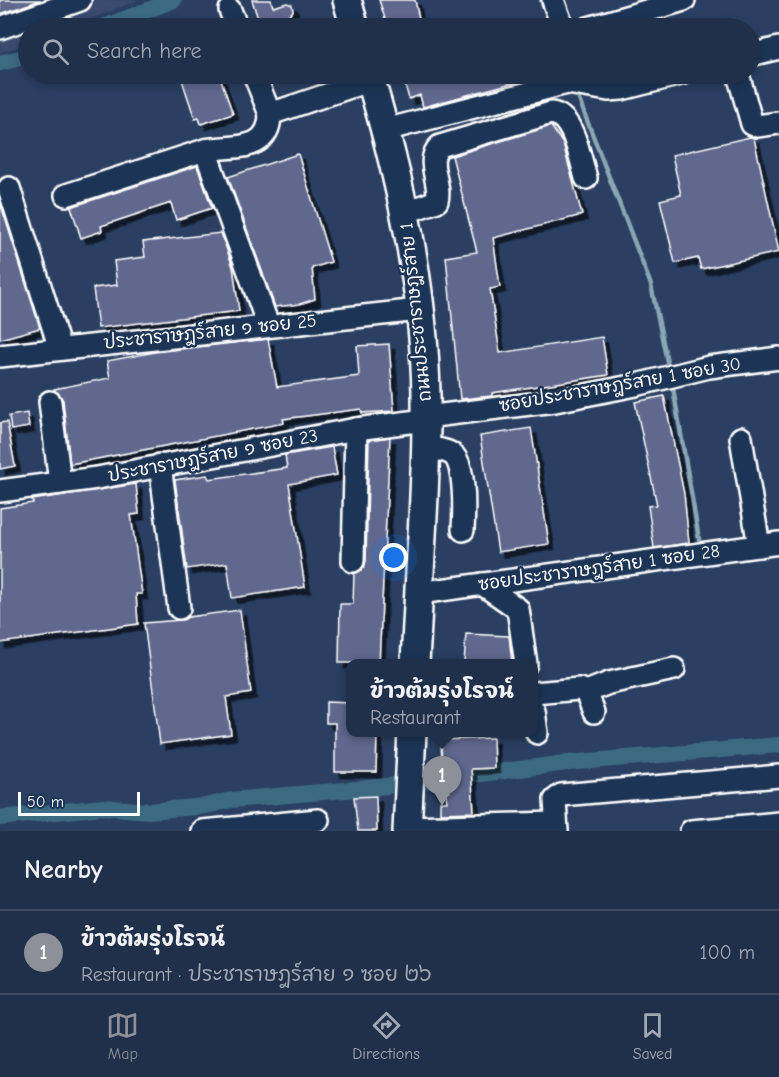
<!DOCTYPE html>
<meta charset="utf-8">
<style>
:root{--surface:#202f4a;--page:#283751;--text:#f1f3f6;--muted:#a2a9b5;--line:#3d4a62;--accent:#8c9099}
body{margin:0;font-family:"Comic Neue","Playpen Sans Thai",sans-serif;background:var(--page);color:var(--text)}
.scale{position:absolute;left:18px;bottom:15px;width:122px;box-sizing:border-box;padding-left:6px;border:3px solid #fff;border-top:0;font-size:16px;line-height:21px;white-space:nowrap;color:#fff;-webkit-text-stroke:4px #1d3557;paint-order:stroke}
.you{position:absolute;left:394px;top:558px;width:21px;height:21px;margin:-15px;border:4px solid #fff;border-radius:50%;background:#1a73e8;box-shadow:0 0 0 9px #1a73e833}
.badge{display:grid;place-items:center;width:39px;height:39px;border-radius:50%;background:var(--accent);color:#fff;font-size:20px;font-weight:700}
.pin{position:absolute;translate:-50% -50px;filter:drop-shadow(0 2px 3px #0008)}
.pin::after{content:'';position:absolute;top:32px;width:21px;height:18px;background:inherit;clip-path:polygon(0 0,100% 0,50% 100%)}
.popup{position:absolute;left:346px;top:659px;width:192px;height:78px;box-sizing:border-box;display:grid;place-content:center;border-radius:12px;background:var(--surface);filter:drop-shadow(0 2px 4px #0005);font-size:20px;white-space:nowrap;color:var(--muted)}
.popup b{font-size:22px;color:var(--text)}
.popup::after{content:'';position:absolute;left:50%;top:100%;margin-left:-12px;border:12px solid transparent;border-top-color:var(--surface)}
.list{margin:0;padding:0;list-style:none}
h2{display:flex;justify-content:space-between;align-items:center;height:78px;margin:0;padding:0 24px;font-size:26px}
h2 small{font-size:20px;font-weight:400;color:var(--muted)}
.list li{display:grid;grid-template-columns:39px 1fr auto;gap:18px;align-items:center;box-sizing:border-box;height:84px;padding:0 24px;border-top:2px solid var(--line)}
.list b{display:block;font-size:22px;white-space:nowrap}
.list p{margin:0;font-size:20px;white-space:nowrap;color:var(--muted)}
.list em{font-size:20px;font-style:normal;color:var(--muted)}
.icon{flex:none;width:33px;height:33px;fill:none;stroke:currentColor;stroke-width:2;stroke-linecap:round;stroke-linejoin:round}
.map{position:relative;flex:none;width:779px;height:831px;overflow:hidden}
.search{position:absolute;background:var(--surface);box-shadow:0 3px 9px #0003;left:18px;right:18px;top:18px;height:66px;display:flex;align-items:center;gap:15px;box-sizing:border-box;padding:0 21px;border-radius:33px;color:var(--muted);font-size:22px}
.sheet{height:162px;background:var(--surface)}
nav{display:flex;justify-content:space-around;align-items:center;box-sizing:border-box;height:84px;border-top:2px solid var(--line);background:var(--surface);font-size:16px;color:var(--muted)}
nav a{display:grid;justify-items:center;gap:3px}
nav .on{color:var(--accent)}
.map>svg:first-child{display:block}
</style>
<div class="map">
<svg width="779" height="831" viewBox="0 0 779 831">
<defs>
<filter id="shadow"><feDropShadow dx="5.5" dy="5.5" stdDeviation="0" flood-color="#0009"/></filter>
</defs>
<rect width="100%" height="100%" fill="#2a3f62"/>
<filter id="ink" filterUnits="userSpaceOnUse"><feTurbulence type="fractalNoise" baseFrequency=".0167" numOctaves="2"/><feDisplacementMap in="SourceGraphic" scale="12" xChannelSelector="R" yChannelSelector="G"/><feConvolveMatrix kernelMatrix="1 2 1 2 8 2 1 2 1" color-interpolation-filters="sRGB"/></filter>
<g filter="url(#ink)">
<polygon fill="#3a4b6f" points="0,0 139,0 67,28 28,28 28,44 0,52"/>
<g fill="none" stroke-linecap="round" stroke-linejoin="round">
<g stroke="#8ba6b5" stroke-width="4.5">
<polyline points="541,0 552,28"/>
<polyline points="576,92 651,285 669,371"/>
<polyline points="672,382 699,539"/>
</g>
<g stroke="#3e6a83" stroke-width="16">
<polyline points="101,28 174,0"/>
<polyline points="0,63 28,56"/>
<polyline points="0,818 103,807 148,811 206,806 231,800 379,787 567,763 779,745"/>
</g>
</g>
<g fill="#60678e" stroke="#fff" stroke-width="1.5" filter="url(#shadow)">
<polygon points="0,0 41,0 0,14"/>
<polygon points="252,0 271,0 273,7 287,3 292,5 293,11 289,15 260,25"/>
<polygon points="379,0 415,0 421,28 388,28"/>
<polygon points="180,74 219,74 233,114 201,124 199,118 195,119"/>
<polygon points="402,74 533,74 534,77 423,107 420,95 409,99"/>
<polygon points="551,126 563,144 582,215 493,238 500,287 490,289 500,353 602,337 608,375 492,393 492,396 460,399 446,257 477,252 452,156"/>
<polygon points="750,137 754,138 779,252 701,269 698,258 675,263 660,200 681,195 672,155"/>
<polygon points="298,154 331,262 312,268 315,299 300,304 275,307 228,177"/>
<polygon points="197,166 212,208 176,220 171,203 101,226 102,231 81,238 71,207"/>
<polygon points="0,202 40,328 0,339"/>
<polygon points="221,233 233,267 239,311 98,328 93,288 117,285 114,261 145,257 143,242"/>
<polygon points="268,339 277,387 359,376 357,346 389,344 394,411 362,413 361,409 283,419 284,423 70,464 63,400 54,389 110,378 107,361 155,352"/>
<polygon points="664,396 684,494 689,543 654,548 648,506 657,505 635,402"/>
<polygon points="27,413 29,427 11,430 9,416"/>
<polygon points="7,422 15,466 0,469 0,423"/>
<polygon points="531,428 549,544 498,552 480,436"/>
<polygon points="390,437 379,663 339,663 340,604 353,604 354,573 364,568 366,561 369,440"/>
<polygon points="332,447 337,475 289,484 305,587 232,598 227,563 187,569 175,480 207,475 209,479 287,468 285,455"/>
<polygon points="136,484 139,514 131,515 142,594 136,594 138,624 0,643 0,508 33,503 32,500"/>
<polygon points="240,610 251,693 226,697 231,734 160,744 144,623 181,620 188,617"/>
<polygon points="466,634 509,636 512,663 464,663"/>
<polygon points="326,702 351,703 351,732 377,732 376,772 335,772 335,723 326,723"/>
<polygon points="493,738 494,768 471,769 474,812 440,813 440,802 447,802 446,793 450,792 449,773 442,770 441,740"/>
<polygon points="376,796 377,831 358,831 354,797"/>
</g>
<g fill="none" stroke-linecap="round" stroke-linejoin="round">
<g stroke="#fff" stroke-width="26">
<g id="minor">
<polyline points="553,0 563,28"/>
<polyline points="230,10 237,28"/>
<polyline points="0,28 80,0"/>
<polyline points="588,28 684,0"/>
<polyline points="750,55 779,48"/>
<polyline points="254,74 270,114 371,80"/>
<polyline points="738,74 752,124 757,126 779,123"/>
<polyline points="385,130 567,83 608,90 622,89 681,74"/>
<polyline points="205,150 268,325"/>
<polyline points="9,188 60,349"/>
<path d="M66,195L205,150C231,145 270,154 270,114"/>
<path d="M406,212L437,201C442,182 424,161 440,146L551,113C574,115 580,159 586,178"/>
<polyline points="0,356 419,310"/>
<polyline points="50,402 60,483"/>
<polyline points="426,417 555,401 636,385 709,367 779,358"/>
<polyline points="741,438 759,546"/>
<path d="M425,448C433,449 446,449 453,455C466,465 464,514 463,530"/>
<polyline points="160,465 179,608"/>
<polyline points="0,491 97,478 356,429 425,420"/>
<polyline points="353,561 356,429"/>
<polyline points="482,584 518,609 526,664"/>
<polyline points="419,593 779,543"/>
<polyline points="586,692 609,683 674,669"/>
<polyline points="534,693 579,689 586,692 594,712"/>
<polyline points="534,711 537,733"/>
<polyline points="407,827 555,823"/>
<polyline points="202,831 318,820"/>
<polyline points="557,831 555,800 561,795 779,776"/>
<polyline points="691,831 779,823"/>
</g>
</g>
<g stroke="#fff" stroke-width="32">
<g id="major">
<polyline points="347,0 355,28"/>
<path d="M369,74C400,178 424,286 426,395C427,484 419,575 415,664"/>
<polyline points="407,831 412,732"/>
</g>
</g>
<use href="#minor" stroke="#1d3557" stroke-width="21"/>
<use href="#major" stroke="#1d3557" stroke-width="27"/>
</g>
</g>
<g text-anchor="middle" dominant-baseline="central" stroke-width="5" stroke-linejoin="round" paint-order="stroke">
<g font-size="18" fill="#fff" stroke="#1d3557">
<text transform="translate(416 312) rotate(-96)">ถนนประชาราษฎร์สาย 1</text>
<text transform="translate(210 332) rotate(-6)">ประชาราษฎร์สาย ๑ ซอย 25</text>
<text transform="translate(620 385) rotate(-10)">ซอยประชาราษฎร์สาย 1 ซอย 30</text>
<text transform="translate(213 456) rotate(-11)">ประชาราษฎร์สาย ๑ ซอย 23</text>
<text transform="translate(599 568) rotate(-8)">ซอยประชาราษฎร์สาย 1 ซอย 28</text>
</g>
</g>
</svg>
<div class="scale">50 m</div>
<div class="you"></div>
<div class="pin badge" style="left:442px;top:806px">1</div>
<div class="popup"><b>ข้าวต้มรุ่งโรจน์</b>Restaurant</div>
<div class="search"><svg class="icon" aria-label="search" viewBox="0 0 24 24"><circle cx="10" cy="10" r="6"/><path d="M15 15l6 6"/></svg>Search here</div>
</div>
<section class="sheet">
<h2>Nearby<small></small></h2>
<ul class="list">
<li><span class="badge">1</span><div><b>ข้าวต้มรุ่งโรจน์</b><p>Restaurant · ประชาราษฎร์สาย ๑ ซอย ๒๖</p></div><em>100 m</em></li>
</ul>
</section>
<nav>
<a class="on"><svg class="icon" aria-label="map" viewBox="0 0 24 24"><path d="M3 6l6-2 6 2 6-2v14l-6 2-6-2-6 2zM9 4v14M15 6v14"/></svg>Map</a>
<a><svg class="icon" aria-label="directions" viewBox="0 0 24 24"><path d="M12 3l9 9-9 9-9-9zM9 14v-3h6M13 9l2 2-2 2"/></svg>Directions</a>
<a><svg class="icon" aria-label="saved" viewBox="0 0 24 24"><path d="M7 4h10v16l-5-4-5 4z"/></svg>Saved</a>
</nav>
